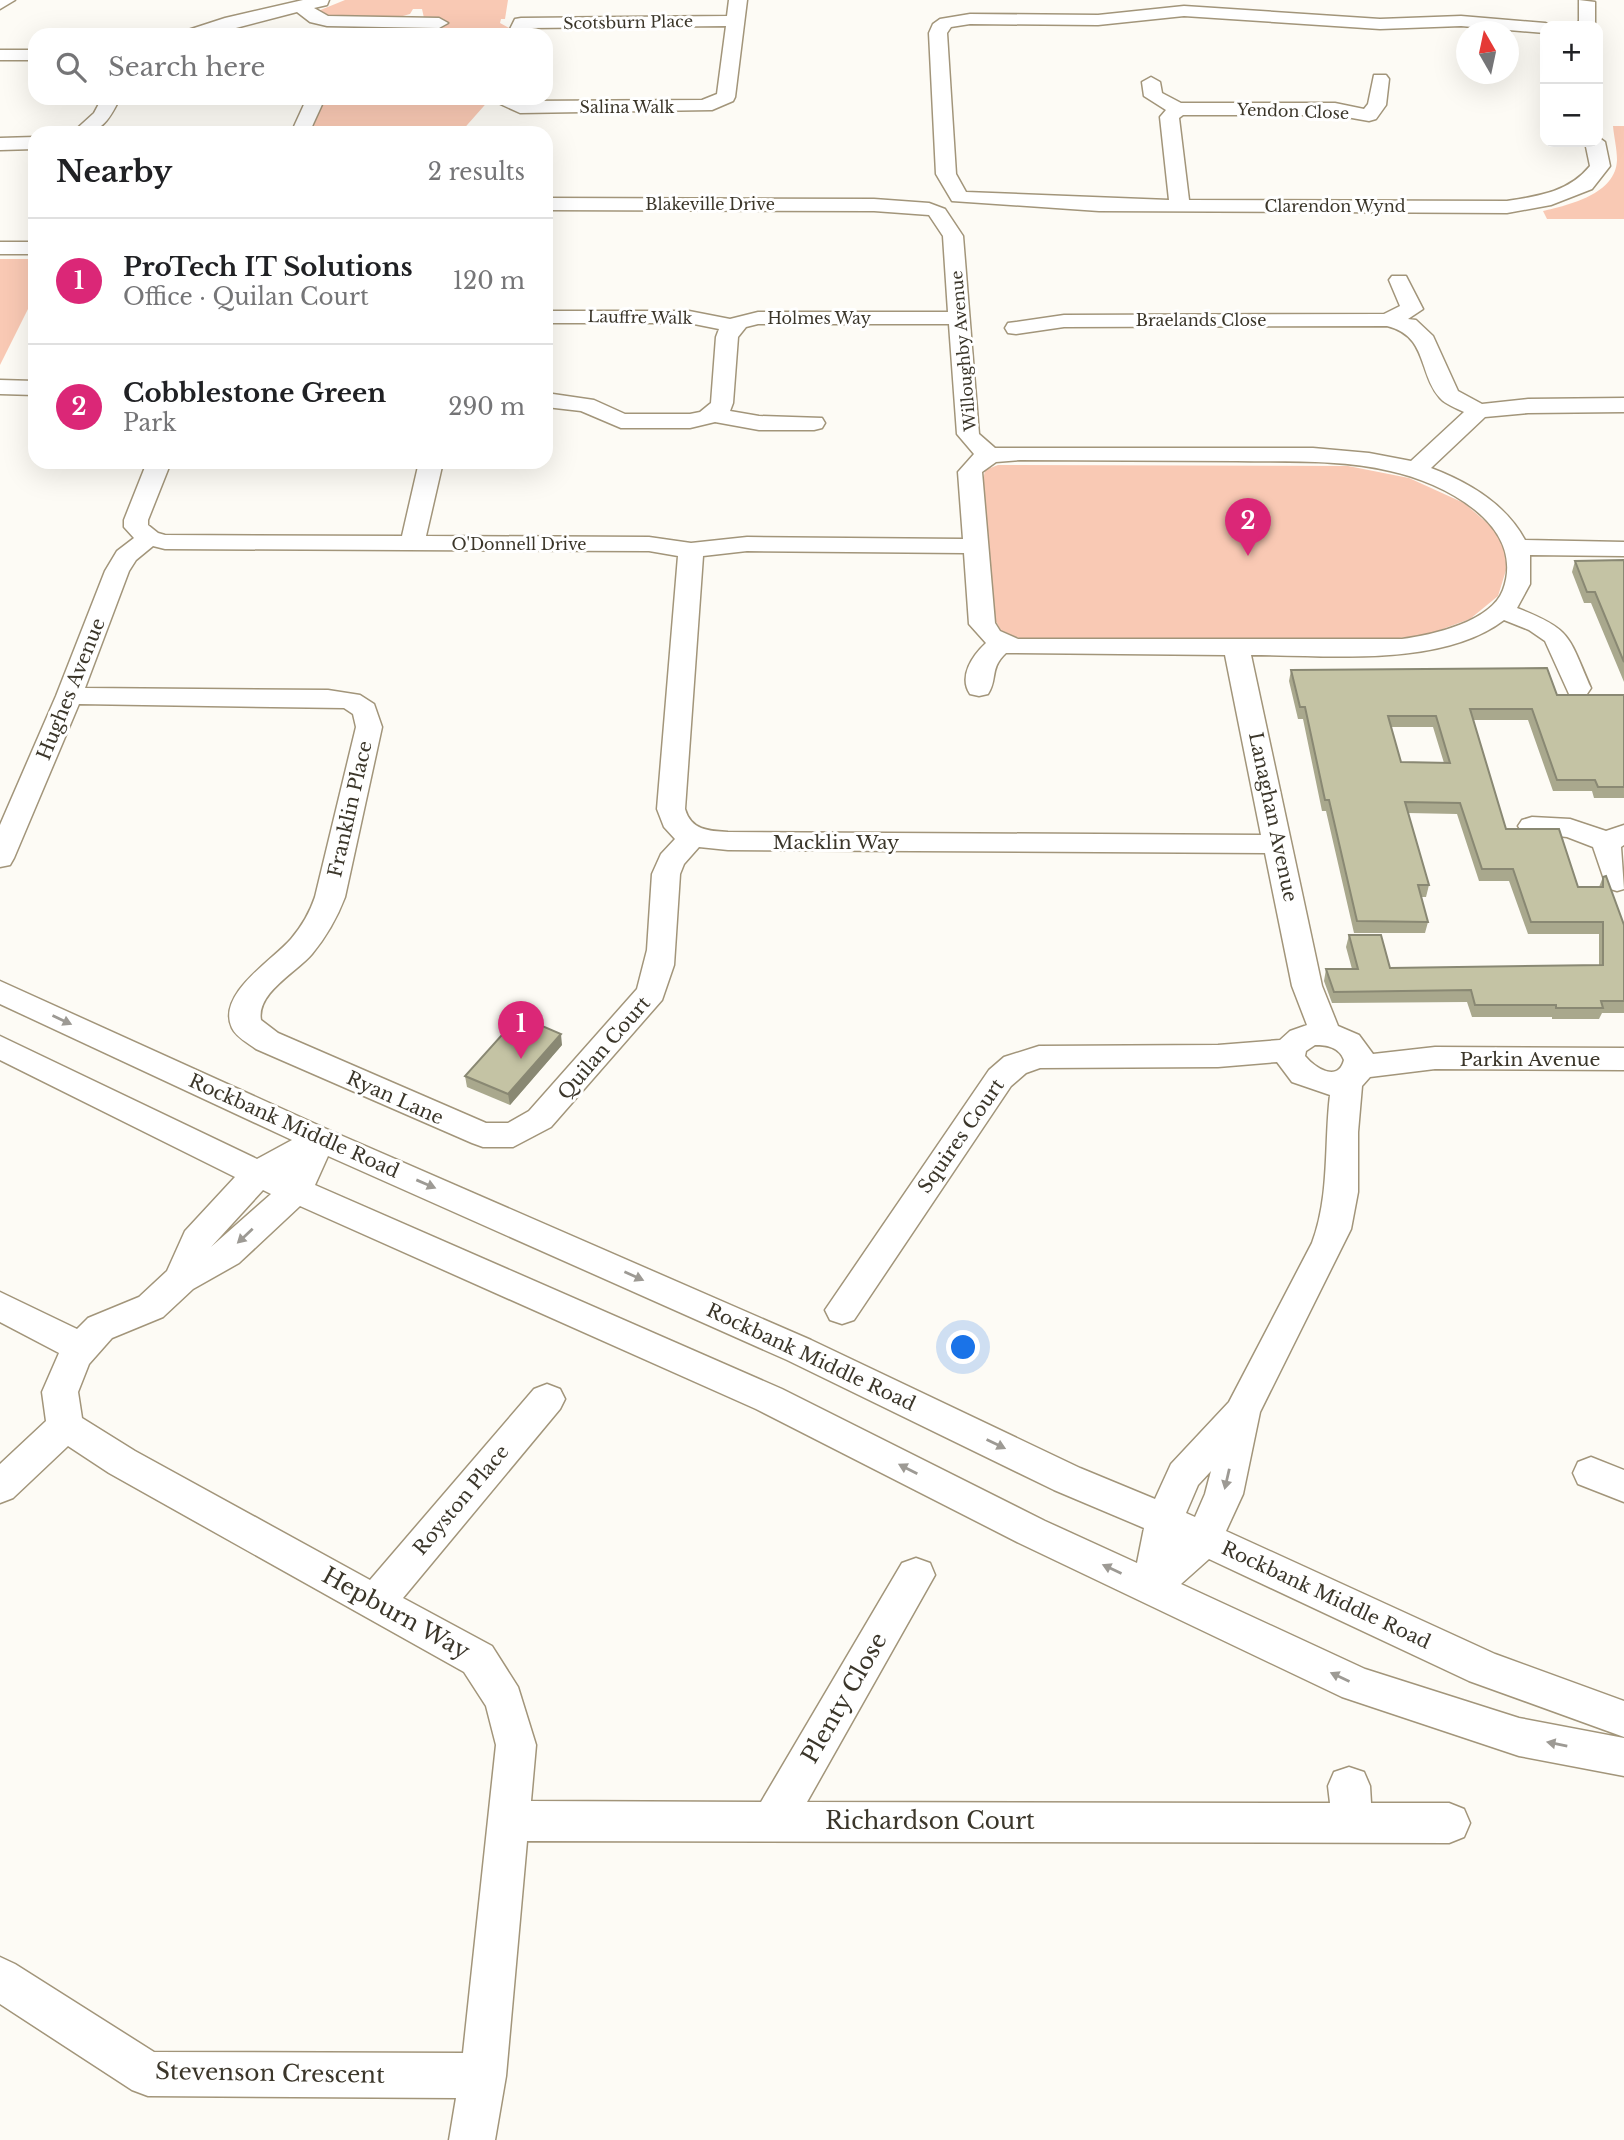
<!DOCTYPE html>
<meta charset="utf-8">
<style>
:root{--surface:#fff;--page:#f6f6f6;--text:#202124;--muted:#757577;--line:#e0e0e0;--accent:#db2777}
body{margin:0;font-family:"Libre Baskerville",serif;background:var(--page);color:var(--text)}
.controls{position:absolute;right:21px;top:21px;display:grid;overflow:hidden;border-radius:14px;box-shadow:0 7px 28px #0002}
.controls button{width:63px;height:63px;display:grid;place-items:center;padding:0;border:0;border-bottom:2px solid var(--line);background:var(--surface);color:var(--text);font:35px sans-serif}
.compass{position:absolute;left:1456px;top:21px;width:63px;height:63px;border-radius:50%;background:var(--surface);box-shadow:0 7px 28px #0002;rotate:351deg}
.you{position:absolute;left:964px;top:1348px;width:24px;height:24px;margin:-18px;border:5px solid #fff;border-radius:50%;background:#1a73e8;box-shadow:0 0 0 10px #1a73e833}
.badge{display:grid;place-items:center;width:46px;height:46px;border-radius:50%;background:var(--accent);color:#fff;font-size:23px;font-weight:700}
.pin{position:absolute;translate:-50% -58px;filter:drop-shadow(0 2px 4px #0008)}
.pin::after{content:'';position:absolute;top:37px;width:24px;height:21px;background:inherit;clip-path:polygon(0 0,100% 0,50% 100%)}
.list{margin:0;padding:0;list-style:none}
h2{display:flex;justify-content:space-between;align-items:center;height:91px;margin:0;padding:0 28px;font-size:30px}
h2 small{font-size:23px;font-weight:400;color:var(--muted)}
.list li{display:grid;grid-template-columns:46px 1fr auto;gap:21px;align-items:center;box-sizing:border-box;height:126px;padding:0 28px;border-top:2px solid var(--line)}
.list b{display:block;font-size:26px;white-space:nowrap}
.list p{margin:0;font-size:23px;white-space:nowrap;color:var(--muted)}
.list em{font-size:23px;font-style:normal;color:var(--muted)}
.icon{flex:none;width:38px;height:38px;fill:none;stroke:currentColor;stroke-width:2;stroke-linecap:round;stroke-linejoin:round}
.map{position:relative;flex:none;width:1624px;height:2140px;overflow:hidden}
.search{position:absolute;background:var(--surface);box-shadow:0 7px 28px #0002;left:28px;top:28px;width:525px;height:77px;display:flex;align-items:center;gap:18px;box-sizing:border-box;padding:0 24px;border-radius:21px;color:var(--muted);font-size:26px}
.panel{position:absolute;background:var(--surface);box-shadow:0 7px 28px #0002;left:28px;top:126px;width:525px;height:343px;border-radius:21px}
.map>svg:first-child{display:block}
</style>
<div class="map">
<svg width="1624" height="2140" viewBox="0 0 1624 2140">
<rect width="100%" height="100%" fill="#fdfbf5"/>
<g fill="#f9c9b4">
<polygon points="345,0 508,0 505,19 501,19 500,23 511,29 508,35 446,35 447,30 424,18 422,9 413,9 410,14 392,19 332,19 318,11"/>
<polygon points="325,98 491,98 460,133 388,133 389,129 316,129 313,127"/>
<path d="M1613,126H1624V219H1547L1543,211C1569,205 1616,194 1617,160C1617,149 1614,137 1613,126Z"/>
<polygon points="0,259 35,259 35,295 0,365"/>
<polygon points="998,465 1348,466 1409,478 1464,503 1493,528 1506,549 1507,567 1498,596 1470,619 1426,635 1372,641 1022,639 1002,632 995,620 983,481 985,470"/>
</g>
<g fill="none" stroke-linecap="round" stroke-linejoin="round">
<g stroke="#a2957a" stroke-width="3">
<g id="minor">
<polygon points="0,0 15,0 0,9"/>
<polygon points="303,0 329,0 327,5 314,8 328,16 439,18 448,23 439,28 327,26 310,22 297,12 209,35 182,35 185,31 225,18"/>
<polygon points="729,0 747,0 735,97 733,101 712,110 520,113 496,102 494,98 517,98 523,101 702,100 717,94 726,26 528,28 525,35 507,35 515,19 521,18 727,16"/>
<polygon points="1579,0 1595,2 1595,26 1574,26 1579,21"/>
<path d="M1184,6L1380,19L1461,16L1545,23L1553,26H1545V33L1461,26L1380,29L1184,16L1098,25L970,24L951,27L947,33L956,174L966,192L1169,200L1160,117L1166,110L1144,96L1142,82L1151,77L1160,82L1162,93L1181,103H1335L1364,109L1368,104L1374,75H1386L1389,79L1386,105L1376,119L1369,121L1335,115H1183L1179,118L1189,200L1507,201C1539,196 1569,192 1590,166L1585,142H1598V137L1605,142L1610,166L1592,189L1551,205L1507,213L1099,211L952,201L936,174L929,33L933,24L940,19L970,14L1098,15Z"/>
<rect x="0" y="50" width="35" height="10"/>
<path d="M102,98H120C107,124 101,133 72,133L94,113Z"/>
<polygon points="307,98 325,98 309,133 291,133"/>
<polygon points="35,137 35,149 0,150 0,138"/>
<path d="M546,198L874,199L929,203L945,209L963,236L979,434L995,448H1313L1369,453L1411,461L1464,412C1456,408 1445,404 1440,398C1418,373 1428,336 1387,326L1064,327L1016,334L1008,333L1005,328L1008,323L1016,322L1064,315L1384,314L1400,306L1389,280L1392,276H1406L1423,309L1408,319L1416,320L1433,336L1458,391L1482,404L1528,399L1624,398V412L1528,413L1485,417L1431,468C1468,482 1505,503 1525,540L1624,542V556L1530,555V584L1517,608C1573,630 1568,636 1591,688L1587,694L1578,696L1569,694L1545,641L1529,630L1504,620C1441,668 1327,655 1251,655L1322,986L1338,1026L1359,1035L1373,1054L1435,1047L1624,1048V1070L1435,1069L1370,1077L1362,1086L1358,1132V1192L1351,1229L1260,1412L1243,1494L1226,1531L1495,1654L1624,1701V1737L1469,1681L1209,1559L1181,1584L1365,1669L1519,1718L1624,1738V1776L1519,1756L1342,1697L1019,1543L756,1409L300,1206L239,1263L193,1289L163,1317L112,1338L89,1364L78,1392L82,1418L135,1451L370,1580L534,1389L547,1384L560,1389L565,1399L560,1409L403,1598L492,1646L518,1687L536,1745L531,1801L761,1802L902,1563L916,1558L930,1563L935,1575L807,1802L1330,1803L1328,1786L1334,1772L1349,1767L1364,1772L1370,1786L1371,1803H1449L1464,1809L1470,1823L1464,1837L1449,1843L527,1841L506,2076L495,2140H449L456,2098L148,2096L132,2090L0,2004V1957L15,1964L154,2052L463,2053L496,1745L486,1706L464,1672L109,1473L68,1446L13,1498L0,1503V1464L46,1421L42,1392L59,1353L0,1322V1292L77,1329L88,1318L139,1297L167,1271L185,1231L235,1177L0,1060V1036L257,1159L292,1140L0,1004V981L331,1131L811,1340L1080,1468L1155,1499L1171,1464L1229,1402L1312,1243C1330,1195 1324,1145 1330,1095L1292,1082L1277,1062L1218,1067L1040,1068L1026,1073L1011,1086L854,1320L842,1324L830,1320L825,1310L989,1070L1004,1057L1039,1046L1218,1045L1280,1040L1290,1031L1307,1025L1292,986L1265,853L728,850L699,847L684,864L680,874L674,965L662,1000L551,1127L513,1147H483L472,1143L256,1049C248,1043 236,1037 232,1028C216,994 273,960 291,939C302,926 310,912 315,897L356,727L353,714L344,708L79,704L14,858L10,865L0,867V825L56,696L105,571L117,551L134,538L124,527V520L147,462H171L148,520V525L158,533L165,535L402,536L419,462H443L426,536L649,537L691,543L747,537L963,539L958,472L974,454L957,434L949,324H758L746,327L738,337L733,403L730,411L759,416L822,418L825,423L822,428L814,430H759L715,422L690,428H621L581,411L546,407V393L594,400L625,414H690L700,412L711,403L716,337L719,329L689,323H546V311H689L730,319L758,312H948L943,236L929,215L874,211L546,210ZM1020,460C1092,460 1165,461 1237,461C1288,462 1340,459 1390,471C1442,482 1527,524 1503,590C1491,622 1432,635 1402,639H1018L1000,631L995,623L982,472L996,462ZM153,546L165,549L649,551L678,556L657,809L664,827L675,839L661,854L652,874L647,950L637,989L529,1111L508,1123H486L278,1033L261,1020C256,993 297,972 312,954C326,937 337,918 345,897L382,727L374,704L360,695L328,690L85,688L129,571L136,560ZM747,551L964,553L969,624L986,643C973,655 958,676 970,694L979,696L988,694C998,679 989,669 1006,653L1225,655L1261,835L728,832C708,831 691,830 685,809L703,556ZM1315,1045C1327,1045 1339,1047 1344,1060C1338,1083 1315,1068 1305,1056L1306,1051ZM328,1156L787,1360L1054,1490L1144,1528L1137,1563L1045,1521L782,1389L315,1185ZM263,1190L271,1194L211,1247ZM1211,1471L1205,1494L1195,1517L1186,1513L1198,1485Z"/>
<rect x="0" y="242" width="35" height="12"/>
<polygon points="0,380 35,381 35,395 0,394"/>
<polygon points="1532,817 1570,819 1606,831 1624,825 1624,845 1621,847 1624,889 1617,891 1607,888 1593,847 1567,837 1522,832 1518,826 1522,820"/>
<polygon points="1591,1457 1624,1470 1624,1502 1578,1484 1573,1473 1578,1462"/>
</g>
</g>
<use href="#minor" fill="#fff" fill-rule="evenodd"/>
</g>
<g fill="#a9a88d" fill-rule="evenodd">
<polygon points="1624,560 1624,682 1591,603 1584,603 1572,572 1575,561"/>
<path d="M1291,670L1557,695H1624V798H1594L1592,791H1553L1528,720H1473L1506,829L1578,887H1599L1603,877L1624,925V1013H1602L1599,1019H1552V1017H1472L1467,1002L1332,1003L1324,981L1326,969H1352L1346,947L1349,935L1390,968L1599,965V934H1528L1509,881H1479L1457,814L1408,813L1429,885L1426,897H1421L1428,922L1425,933H1354L1326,811H1322L1303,719H1298L1289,681ZM1391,727H1433L1444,763L1401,762Z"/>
<polygon points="562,1045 510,1105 467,1087 465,1076"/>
</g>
<polygon fill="#898873" points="561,1034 562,1045 510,1105 508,1094"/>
<g fill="#c4c3a4" stroke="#898873" stroke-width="2" fill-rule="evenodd">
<polygon points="1624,560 1624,662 1595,592 1587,592 1575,561"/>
<path d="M1547,668L1557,695H1624V787H1598L1595,780H1557L1532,709H1470L1506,829H1559L1578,887H1603V877L1606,876L1624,925V1001H1601L1603,1008H1556V1005H1475L1471,990L1334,992L1326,969H1358L1349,935H1381L1390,968L1603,965V922H1531L1513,869H1482L1460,803L1405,802L1429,885H1418L1428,922L1357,921L1329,800H1325L1305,707H1300L1291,670ZM1388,716H1436L1450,763L1401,762Z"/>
<polygon points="519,1016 561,1034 508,1094 465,1076"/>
</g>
<defs><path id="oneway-solid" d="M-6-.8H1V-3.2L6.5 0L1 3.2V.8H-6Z" transform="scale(1.75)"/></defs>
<g fill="#9d9a94">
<use href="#oneway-solid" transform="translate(62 1020) rotate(25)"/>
<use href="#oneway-solid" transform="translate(426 1184) rotate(23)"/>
<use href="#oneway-solid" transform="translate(245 1236) rotate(137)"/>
<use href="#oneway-solid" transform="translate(634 1276) rotate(24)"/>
<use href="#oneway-solid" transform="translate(996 1444) rotate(26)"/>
<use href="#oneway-solid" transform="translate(908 1469) rotate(-153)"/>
<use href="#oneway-solid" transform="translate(1227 1479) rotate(103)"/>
<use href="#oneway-solid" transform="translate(1112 1569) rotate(-155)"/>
<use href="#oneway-solid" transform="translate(1340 1677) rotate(-155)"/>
<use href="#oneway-solid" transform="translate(1557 1744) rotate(-169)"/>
</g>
<g text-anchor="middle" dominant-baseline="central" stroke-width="6" stroke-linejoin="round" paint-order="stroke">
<g font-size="16" fill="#3b362a" stroke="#fff">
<text transform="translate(628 22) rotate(-1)">Scotsburn Place</text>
<text x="627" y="107">Salina Walk</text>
<text transform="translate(1293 111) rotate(2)">Yendon Close</text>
<text x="710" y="204">Blakeville Drive</text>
<text x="1335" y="206">Clarendon Wynd</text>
<text transform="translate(640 317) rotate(1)">Lauffre Walk</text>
<text x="819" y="318">Holmes Way</text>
<text x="1201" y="320">Braelands Close</text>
<text transform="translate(963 351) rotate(-95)">Willoughby Avenue</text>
<text x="519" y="544">O'Donnell Drive</text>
</g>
<g font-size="19" fill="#3b362a" stroke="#fff">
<text transform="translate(71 689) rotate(-68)">Hughes Avenue</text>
<text transform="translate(350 809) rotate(-77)">Franklin Place</text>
<text transform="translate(1273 817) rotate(78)">Lanaghan Avenue</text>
<text x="836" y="842">Macklin Way</text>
<text transform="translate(604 1048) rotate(-49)">Quilan Court</text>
<text x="1530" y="1059">Parkin Avenue</text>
<text transform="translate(395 1098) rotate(24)">Ryan Lane</text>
<text transform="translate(294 1126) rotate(24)">Rockbank Middle Road</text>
<text transform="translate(961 1136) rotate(-55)">Squires Court</text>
<text transform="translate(811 1357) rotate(25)">Rockbank Middle Road</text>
<text transform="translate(461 1500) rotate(-50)">Royston Place</text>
<text transform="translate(1326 1595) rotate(25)">Rockbank Middle Road</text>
</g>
<g font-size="23" fill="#3b362a" stroke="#fff">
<text transform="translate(396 1613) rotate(29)">Hepburn Way</text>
<text transform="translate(844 1698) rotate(-60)">Plenty Close</text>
<text x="930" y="1821">Richardson Court</text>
<text transform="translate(270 2073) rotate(1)">Stevenson Crescent</text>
</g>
</g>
</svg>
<div class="controls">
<button>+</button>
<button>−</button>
</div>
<svg class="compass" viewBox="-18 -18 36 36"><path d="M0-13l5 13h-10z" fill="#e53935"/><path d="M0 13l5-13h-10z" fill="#757577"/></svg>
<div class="you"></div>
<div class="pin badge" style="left:521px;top:1059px">1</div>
<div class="pin badge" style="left:1248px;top:556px">2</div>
<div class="search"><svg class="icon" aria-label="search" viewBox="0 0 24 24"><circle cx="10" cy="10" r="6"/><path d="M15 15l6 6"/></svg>Search here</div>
<section class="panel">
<h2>Nearby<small>2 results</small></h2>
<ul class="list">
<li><span class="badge">1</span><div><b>ProTech IT Solutions</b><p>Office · Quilan Court</p></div><em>120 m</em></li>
<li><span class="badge">2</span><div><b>Cobblestone Green</b><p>Park</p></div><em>290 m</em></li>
</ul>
</section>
</div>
